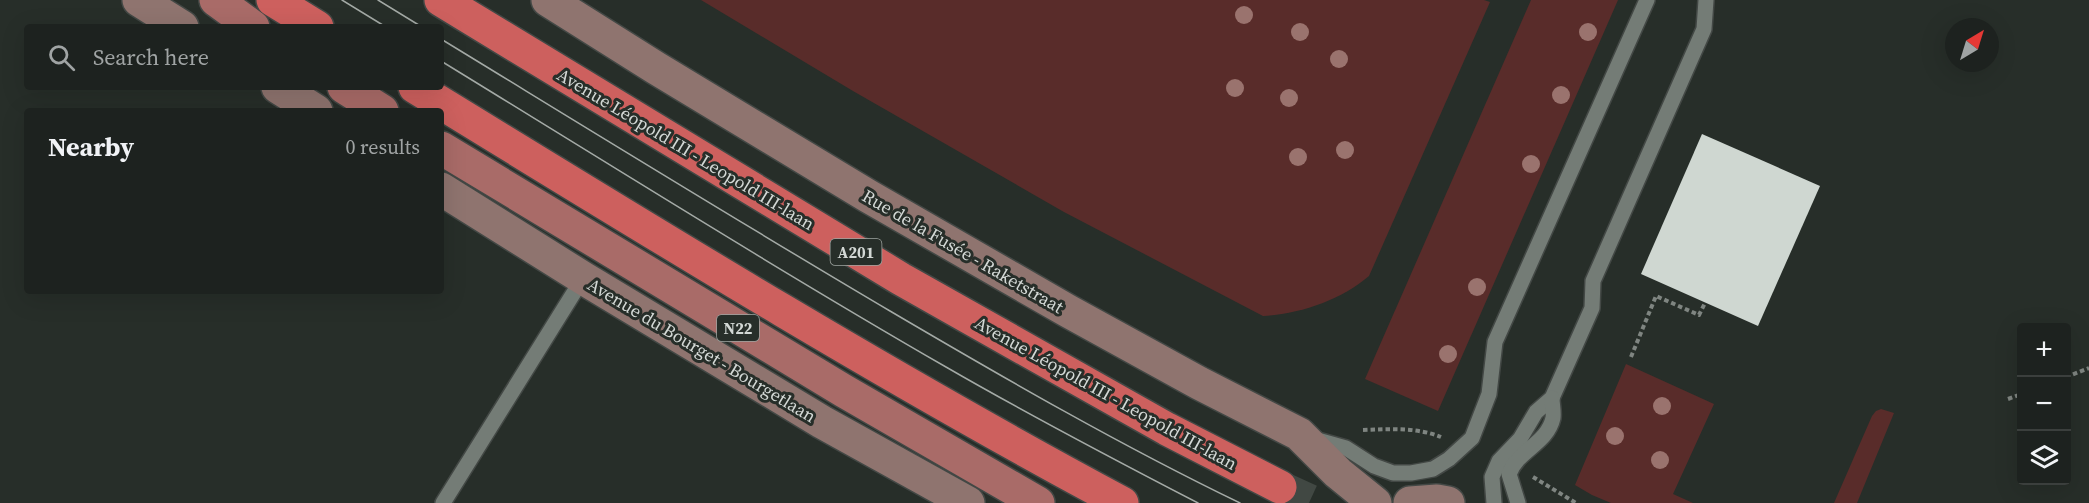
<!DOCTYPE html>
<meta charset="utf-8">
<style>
:root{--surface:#1d221f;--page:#252a28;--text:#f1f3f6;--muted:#a0a4a4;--line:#3b3f3d}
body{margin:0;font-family:"Source Serif 4",serif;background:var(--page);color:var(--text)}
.controls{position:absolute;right:18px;bottom:18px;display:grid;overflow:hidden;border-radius:6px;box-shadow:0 6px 24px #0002}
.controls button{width:54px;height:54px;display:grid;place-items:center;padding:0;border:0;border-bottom:2px solid var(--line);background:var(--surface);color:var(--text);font:30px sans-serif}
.compass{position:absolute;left:1945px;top:18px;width:54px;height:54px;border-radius:50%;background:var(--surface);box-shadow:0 6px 24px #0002;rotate:38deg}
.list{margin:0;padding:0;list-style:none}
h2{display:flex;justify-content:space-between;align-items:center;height:78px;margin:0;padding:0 24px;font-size:26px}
h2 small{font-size:20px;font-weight:400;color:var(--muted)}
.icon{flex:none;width:33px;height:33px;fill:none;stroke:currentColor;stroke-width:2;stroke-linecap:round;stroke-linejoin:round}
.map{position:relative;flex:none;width:2089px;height:503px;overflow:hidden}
.search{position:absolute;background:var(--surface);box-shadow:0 6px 24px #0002;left:24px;top:24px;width:420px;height:66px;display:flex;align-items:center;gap:15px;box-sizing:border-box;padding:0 21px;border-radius:6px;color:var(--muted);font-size:22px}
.panel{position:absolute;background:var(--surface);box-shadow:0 6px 24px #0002;left:24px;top:108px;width:420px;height:186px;border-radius:6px}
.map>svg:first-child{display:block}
</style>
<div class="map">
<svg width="2089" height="503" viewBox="0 0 2089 503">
<rect width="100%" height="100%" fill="#272e29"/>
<g fill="#592c2a">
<path d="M701,0H1484L1490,2L1369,276C1341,300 1300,314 1263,316L1064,212L853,91Z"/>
<polygon points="1531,0 1618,0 1438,411 1365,379"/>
<polygon points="1626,364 1714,404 1673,494 1693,503 1611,503 1592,495 1575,485"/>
<polygon points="1881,409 1894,413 1857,503 1834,503 1872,416 1876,411"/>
</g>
<polygon fill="#cfd7d1" points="1702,134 1820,186 1758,326 1641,274"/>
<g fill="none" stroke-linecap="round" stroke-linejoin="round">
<polyline stroke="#414843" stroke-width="33" stroke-dasharray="33 16" stroke-linecap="butt" points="1280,487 1315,503"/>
<g stroke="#434845" stroke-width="18">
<g id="lane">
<polyline points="1314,439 1346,448 1374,466 1393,473 1411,473 1433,469 1449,459 1472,438 1489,394 1495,342 1647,0"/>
<polyline points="443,503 583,278"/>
<polyline points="1494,503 1492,477 1499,461 1520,439 1536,412 1552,398 1592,308 1593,281 1704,29 1706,0"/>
<path d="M1518,503L1509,474C1518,450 1547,444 1553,418C1554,412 1552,404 1552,398"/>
</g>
</g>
<g stroke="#434845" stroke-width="36">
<g id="secondary">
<polyline points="139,0 182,27"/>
<polyline points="548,0 656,68 868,196 1068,311 1199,383 1299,434 1338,473 1375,503"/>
<polyline points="278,87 316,111"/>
<polyline points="441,189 583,278 822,422 968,503"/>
<polyline points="1410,503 1437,501 1448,503"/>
</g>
</g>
<g stroke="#434845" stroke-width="36">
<g id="primary">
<polyline points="216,0 253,27"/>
<polyline points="344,87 382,111"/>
<polyline points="441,148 844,391 1038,503"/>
</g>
</g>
<g stroke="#434845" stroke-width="36">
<g id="highway">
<polyline points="273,0 317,27"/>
<polyline points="441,0 901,279 1167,429 1280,487"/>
<path d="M415,87C648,230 881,374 1122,503"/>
</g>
</g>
<g stroke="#7f8581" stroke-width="4" stroke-dasharray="4.5 3" stroke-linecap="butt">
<polyline points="1631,357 1656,296 1699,315 1705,303"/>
<polyline points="2066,377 2089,368"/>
<polyline points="2008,399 2022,394"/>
<path d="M1363,430C1390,429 1416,427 1441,437"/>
<polyline points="1533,477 1576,503"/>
</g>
<use href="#lane" stroke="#747c76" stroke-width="15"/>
<use href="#secondary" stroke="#8f746f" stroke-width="33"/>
<use href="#primary" stroke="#a96b68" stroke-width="33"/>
<use href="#highway" stroke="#cd605e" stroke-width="33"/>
<g stroke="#a4aaa6" stroke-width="1.5">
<polyline points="342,0 386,27"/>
<polyline points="378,0 422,27"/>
<path d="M441,39C590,130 739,222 890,311C1004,378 1120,445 1240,503"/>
<path d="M441,61C609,164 776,269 946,367C1029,415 1113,459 1198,503"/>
</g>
</g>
<g fill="#9a736e">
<circle cx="1244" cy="15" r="9"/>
<circle cx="1300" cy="32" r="9"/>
<circle cx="1588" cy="32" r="9"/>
<circle cx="1339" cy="59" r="9"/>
<circle cx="1235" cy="88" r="9"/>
<circle cx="1561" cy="95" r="9"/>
<circle cx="1289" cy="98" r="9"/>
<circle cx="1345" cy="150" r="9"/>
<circle cx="1298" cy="157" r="9"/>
<circle cx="1531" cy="164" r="9"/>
<circle cx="1477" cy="287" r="9"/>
<circle cx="1448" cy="354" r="9"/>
<circle cx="1662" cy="406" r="9"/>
<circle cx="1615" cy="436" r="9"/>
<circle cx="1660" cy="460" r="9"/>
</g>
<g text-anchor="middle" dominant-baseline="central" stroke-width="6" stroke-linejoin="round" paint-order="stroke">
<g fill="#272e29" stroke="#9fa5a1" stroke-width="1.5">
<rect x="830.5" y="239" width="51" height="26" rx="4.5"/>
<rect x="717" y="315" width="42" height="26" rx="4.5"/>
</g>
<g font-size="16" font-weight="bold" fill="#d3d8d5">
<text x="856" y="252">A201</text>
<text x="738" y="328">N22</text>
</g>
<g font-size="18" fill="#d3d8d5" stroke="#272e29">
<text transform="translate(686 149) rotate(31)">Avenue Léopold III - Leopold III-laan</text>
<text transform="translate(963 251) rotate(30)">Rue de la Fusée - Raketstraat</text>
<text transform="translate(702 350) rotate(31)">Avenue du Bourget - Bourgetlaan</text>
<text transform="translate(1106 393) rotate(29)">Avenue Léopold III - Leopold III-laan</text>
</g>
</g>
</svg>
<div class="controls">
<button>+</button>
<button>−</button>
<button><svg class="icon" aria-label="layers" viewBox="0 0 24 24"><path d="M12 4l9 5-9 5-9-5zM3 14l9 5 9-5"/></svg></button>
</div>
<svg class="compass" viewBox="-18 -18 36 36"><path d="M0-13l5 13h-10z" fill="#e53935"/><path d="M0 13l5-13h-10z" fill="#a0a4a4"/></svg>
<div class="search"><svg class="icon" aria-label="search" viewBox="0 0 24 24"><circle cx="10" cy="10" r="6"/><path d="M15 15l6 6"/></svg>Search here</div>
<section class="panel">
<h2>Nearby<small>0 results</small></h2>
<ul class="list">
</ul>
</section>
</div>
